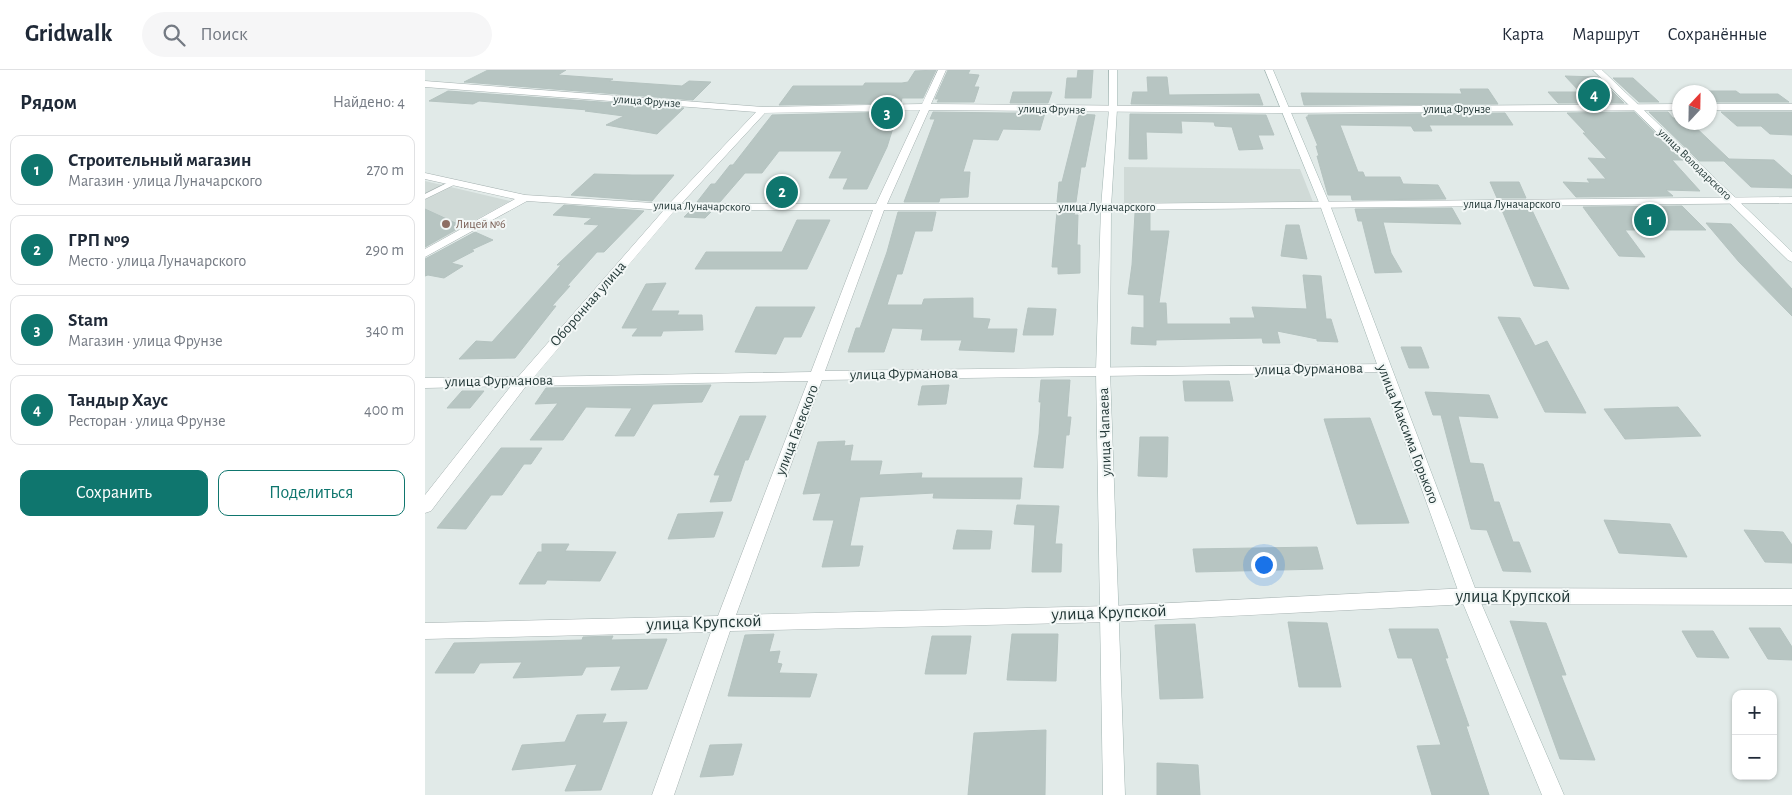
<!DOCTYPE html>
<html lang="ru">
<meta charset="utf-8">
<style>
:root{--surface:#fff;--page:#f6f6f7;--text:#1f2937;--muted:#747a83;--line:#e0e1e3;--accent:#0f766e}
body{margin:0;font-family:"Alegreya Sans",sans-serif;background:var(--page);color:var(--text)}
.controls{position:absolute;right:15px;bottom:15px;display:grid;overflow:hidden;border-radius:10px;box-shadow:0 1px 4px #0004}
.controls button{width:45px;height:45px;display:grid;place-items:center;padding:0;border:0;border-bottom:1px solid var(--line);background:var(--surface);color:var(--text);font:25px sans-serif}
.compass{position:absolute;left:1247px;top:15px;width:45px;height:45px;border-radius:50%;background:var(--surface);box-shadow:0 1px 4px #0004;rotate:22deg}
.you{position:absolute;left:838px;top:494px;width:18px;height:18px;margin:-12px;border:4px solid #fff;border-radius:50%;background:#1a73e8;box-shadow:0 0 0 8px #1a73e833}
.badge{display:grid;place-items:center;width:32px;height:32px;border-radius:50%;background:var(--accent);color:#fff;font-size:16px;font-weight:700}
.pin{position:absolute;translate:-50% -50%;border:2px solid #fff;box-shadow:0 1px 5px #0006}
.list{margin:0;padding:0;list-style:none}
h2{display:flex;justify-content:space-between;align-items:center;height:65px;margin:0;padding:0 20px;font-size:21px}
h2 small{font-size:16px;font-weight:400;color:var(--muted)}
.list li{display:grid;grid-template-columns:32px 1fr auto;gap:15px;align-items:center;box-sizing:border-box;height:70px;margin:0 10px 10px;padding:0 10px;border:1px solid var(--line);border-radius:10px}
.list b{display:block;font-size:19px;white-space:nowrap}
.list p{margin:0;font-size:16px;white-space:nowrap;color:var(--muted)}
.list em{font-size:16px;font-style:normal;color:var(--muted)}
.actions{display:flex;gap:10px;padding:15px 20px}
.actions a{flex:1;padding:11px 0;border:1px solid var(--accent);border-radius:10px;text-align:center;font-size:18px;color:var(--accent)}
.actions .main{background:var(--accent);color:#fff}
.icon{flex:none;width:28px;height:28px;fill:none;stroke:currentColor;stroke-width:2;stroke-linecap:round;stroke-linejoin:round}
.map{position:relative;flex:none;width:1367px;height:725px;overflow:hidden}
header{display:flex;align-items:center;gap:30px;box-sizing:border-box;height:70px;padding:0 25px;background:var(--surface);border-bottom:1px solid var(--line)}
header strong{font-size:24px}
nav{display:flex;gap:28px;margin-inline-start:auto;font-size:18px}
.search{width:350px;height:45px;background:var(--page);display:flex;align-items:center;gap:12px;box-sizing:border-box;padding:0 18px;border-radius:28px;color:var(--muted);font-size:19px}
main{display:flex}
aside{flex:1;background:var(--surface)}
.map>svg:first-child{display:block}
</style>
<header>
<strong>Gridwalk</strong>
<div class="search"><svg class="icon" aria-label="search" viewBox="0 0 24 24"><circle cx="10" cy="10" r="6"/><path d="M15 15l6 6"/></svg>Поиск</div>
<nav><a>Карта</a><a>Маршрут</a><a>Сохранённые</a></nav>
</header>
<main>
<aside>
<h2>Рядом<small>Найдено: 4</small></h2>
<ul class="list">
<li><span class="badge">1</span><div><b>Строительный магазин</b><p>Магазин · улица Луначарского</p></div><em>270 m</em></li>
<li><span class="badge">2</span><div><b>ГРП №9</b><p>Место · улица Луначарского</p></div><em>290 m</em></li>
<li><span class="badge">3</span><div><b>Stam</b><p>Магазин · улица Фрунзе</p></div><em>340 m</em></li>
<li><span class="badge">4</span><div><b>Тандыр Хаус</b><p>Ресторан · улица Фрунзе</p></div><em>400 m</em></li>
</ul>
<div class="actions"><a class="main">Сохранить</a><a>Поделиться</a></div>
</aside>
<div class="map">
<svg width="1367" height="725" viewBox="0 0 1367 725">
<rect width="100%" height="100%" fill="#e1eae8"/>
<g fill="#d0dad7">
<polygon points="699,97 875,99 888,132 699,133"/>
<polygon points="0,111 85,131 0,178"/>
</g>
<g fill="#b7c5c2" stroke="#b5c3c0">
<polygon points="63,0 141,0 133,5 188,9 184,11 257,16 264,11 286,12 268,30 39,12"/>
<polygon points="511,0 498,28 477,28 476,33 354,35 368,16 438,16 440,13 477,13 483,12 490,1"/>
<polygon points="523,0 545,0 543,4 554,5 549,17 554,17 549,32 512,32 514,29 510,29"/>
<polygon points="653,0 668,0 666,28 640,28 642,8 652,8"/>
<polygon points="1140,6 1173,7 1199,33 1133,33 1123,22 1155,22"/>
<polygon points="722,7 742,7 744,25 834,24 838,35 706,34 708,22 723,22"/>
<polygon points="1188,8 1208,8 1234,32 1214,32"/>
<polygon points="1035,19 1063,19 1073,34 879,35 876,23 1037,24"/>
<polygon points="23,21 259,38 232,64 181,55 199,46 160,41 163,40 54,31 48,34 4,31"/>
<polygon points="1272,21 1311,21 1315,24 1353,24 1364,32 1285,32 1284,22 1274,22"/>
<polygon points="588,22 627,22 623,33 585,33"/>
<polygon points="473,42 462,77 442,119 418,119 423,108 404,108 417,81 354,81 337,103 320,103 295,132 272,132 286,114 290,114 305,95 308,95 347,45"/>
<polygon points="508,42 582,43 620,43 615,60 578,59 573,70 548,69 538,102 545,102 543,127 515,128 514,132 479,132 510,49 505,49"/>
<polygon points="1209,42 1258,90 1247,90 1275,121 1241,120 1248,126 1151,127 1138,112 1165,113 1162,109 1181,109 1163,88 1182,89 1158,63 1161,63 1142,43"/>
<polygon points="1224,42 1243,42 1248,48 1254,48 1254,52 1265,52 1304,89 1349,90 1367,106 1367,118 1326,117 1299,91 1274,91"/>
<polygon points="1296,42 1367,42 1367,65 1345,64 1336,56 1312,56"/>
<polygon points="1080,43 1088,55 1004,55 1007,61 989,61 986,56 915,55 933,102 938,102 940,107 975,107 978,114 1013,115 1021,129 927,130 926,125 903,125 892,86 894,86 891,76 893,76 881,47 883,47 883,45"/>
<polygon points="654,44 670,45 660,97 656,97 651,132 632,132 634,112 637,112"/>
<polygon points="705,44 841,45 849,65 833,65 838,79 814,80 807,57 790,56 789,52 756,51 757,63 721,62 722,89 704,89"/>
<polygon points="169,104 207,105 249,105 227,131 146,125"/>
<polygon points="1065,112 1094,112 1101,128 1072,128"/>
<polygon points="139,135 219,141 179,182 172,182 142,216 145,216 127,236 131,236 90,288 34,289 51,271 67,272 136,195 132,195 174,155 159,154 167,148 128,145"/>
<polygon points="1257,136 1281,160 1200,160 1220,187 1194,186 1158,137"/>
<polygon points="1027,138 1036,154 958,152 966,183 977,202 950,203 937,151 933,151 930,139"/>
<polygon points="1076,138 1106,138 1144,219 1109,216"/>
<polygon points="0,139 37,156 0,177"/>
<polygon points="264,142 286,142 280,148 259,147"/>
<polygon points="473,142 511,142 507,161 490,161 477,204 472,204 462,235 497,235 499,229 548,228 548,248 565,249 562,259 592,259 589,282 534,280 537,270 496,270 498,259 467,258 459,282 423,282 431,258 435,258 462,182"/>
<polygon points="632,142 650,142 649,145 653,145 652,175 655,175 655,203 633,204 633,197 627,197"/>
<polygon points="710,143 725,143 725,161 744,161 734,233 741,233 742,254 806,254 805,248 830,248 827,237 882,239 878,205 896,206 901,249 906,249 913,272 892,271 892,269 852,261 855,273 838,273 837,268 731,270 731,275 706,274 707,257 719,258 719,225 703,224 707,195"/>
<polygon points="372,150 405,150 382,199 270,199 281,182 357,182"/>
<polygon points="1281,153 1306,154 1322,171 1367,219 1367,246 1314,192"/>
<polygon points="861,155 874,155 882,189 856,186"/>
<polygon points="50,162 68,170 46,180 49,181 26,193 38,196 19,208 3,205 0,206 0,189"/>
<polygon points="241,213 226,241 254,241 252,245 277,245 278,260 238,261 236,266 207,266 213,258 197,258 221,214"/>
<polygon points="331,237 390,237 376,267 359,267 351,284 310,282"/>
<polygon points="603,238 631,239 628,265 598,265"/>
<polygon points="1073,247 1095,248 1110,276 1122,271 1161,343 1120,342"/>
<polygon points="976,277 996,277 1004,298 984,298"/>
<polygon points="616,310 645,310 642,347 646,347 644,365 641,365 638,398 609,397 614,364 616,332 614,332"/>
<polygon points="758,311 804,311 808,331 760,331"/>
<polygon points="286,315 277,332 228,334 209,366 190,366 207,338 161,337 138,370 105,370 133,333 110,334 121,318"/>
<polygon points="524,315 521,334 493,335 497,316"/>
<polygon points="37,321 59,321 45,338 22,338"/>
<polygon points="1000,322 1064,325 1073,348 1033,346 1045,393 1058,394 1069,432 1074,432 1088,472 1094,472 1106,502 1078,501 1062,460 1046,459 1016,345 1008,345"/>
<polygon points="1253,337 1276,366 1200,369 1179,339"/>
<polygon points="315,346 341,346 323,390 320,390 306,431 285,432 295,405 289,405"/>
<polygon points="945,348 984,453 932,454 899,349"/>
<polygon points="715,367 743,367 742,407 713,406"/>
<polygon points="420,371 419,376 428,375 425,391 457,391 454,405 497,403 496,408 597,408 595,429 508,428 509,423 435,427 425,476 438,476 434,496 397,497 409,450 388,450 396,423 378,424 393,372"/>
<polygon points="76,378 117,378 106,394 99,394 77,425 66,425 41,459 12,458"/>
<polygon points="592,435 634,436 630,474 637,474 636,502 607,502 610,455 589,454"/>
<polygon points="298,442 289,467 243,469 253,444"/>
<polygon points="1179,450 1245,454 1262,487 1194,483"/>
<polygon points="532,460 567,461 565,479 528,479"/>
<polygon points="1319,460 1358,462 1367,475 1367,493 1340,492"/>
<polygon points="117,474 144,474 140,481 191,482 175,511 122,510 120,514 94,514 113,482 117,482"/>
<polygon points="892,477 898,499 771,502 768,479"/>
<polygon points="1085,551 1121,553 1141,605 1136,605 1170,690 1135,689"/>
<polygon points="863,552 902,553 916,617 874,617"/>
<polygon points="770,554 778,628 735,629 730,555"/>
<polygon points="1324,558 1355,558 1367,577 1367,590 1343,589"/>
<polygon points="964,559 1013,559 1023,588 1020,588 1044,656 1041,656 1064,725 1007,725 992,676 1016,675 987,588 973,588"/>
<polygon points="1257,561 1288,561 1304,588 1272,587"/>
<polygon points="349,564 344,582 355,581 352,593 357,594 354,603 392,604 385,627 303,626 320,565"/>
<polygon points="587,564 633,564 631,611 582,610"/>
<polygon points="188,566 186,570 242,569 222,619 186,620 196,596 161,597 157,605 88,608 97,592 55,593 49,603 10,603 29,573 157,570 158,567"/>
<polygon points="507,566 546,566 541,604 500,604"/>
<polygon points="181,644 177,653 202,652 176,720 140,721 152,694 87,700 97,675 140,672 152,645"/>
<polygon points="621,660 620,725 543,725 549,663"/>
<polygon points="317,674 308,705 275,707 285,675"/>
<polygon points="732,693 773,695 775,725 732,725"/>
</g>
<g fill="none" stroke-linecap="round" stroke-linejoin="round">
<g stroke="#a5b1b0" stroke-width="1">
<polygon id="lane" points="28,110 35,112 0,129 0,124"/>
</g>
<g stroke="#a5b1b0" stroke-width="1">
<g id="street">
<path d="M513,0H521L506,34L859,37L1254,34V40L859,43L504,40L462,134H681L1367,127V133L681,140H459L400,301L958,294L963,295L965,298L963,301L958,302L397,310L311,545L685,536L1044,518L1367,519V535L1044,534L685,552L305,561L249,725H227L286,562L0,569V553L293,546L383,311L101,316L6,441L0,443V425L86,316L0,318V308L93,307L239,140L102,131L0,187V179L90,129L0,109V103L100,125L244,134L331,42L0,17V11L338,37L497,34ZM495,40L451,134H256L340,43ZM250,140H448L386,302L109,307Z"/>
<rect x="1284" y="34" width="83" height="6"/>
</g>
</g>
<g stroke="#a2b5b2" stroke-width="1">
<g id="secondary">
<polygon points="684,0 692,0 692,39 686,137 685,301 700,725 678,725 671,301 676,137 684,39"/>
<polygon points="840,0 848,0 905,135 1053,526 1139,725 1117,725 1035,526 895,135"/>
<polygon points="1168,0 1177,0 1367,182 1367,192 1363,190"/>
</g>
</g>
<use href="#lane" fill="#fff" fill-rule="evenodd"/>
<use href="#street" fill="#fff" fill-rule="evenodd"/>
<use href="#secondary" fill="#fff" fill-rule="evenodd"/>
</g>
<circle fill="#8d6e63" stroke="#f2f7f6" stroke-width="2" cx="21" cy="154" r="5"/>
<g text-anchor="middle" dominant-baseline="central" stroke-width="4" stroke-linejoin="round" paint-order="stroke">
<g font-size="12" fill="#243938" stroke="#f2f7f6">
<text transform="translate(222 31) rotate(4)">улица Фрунзе</text>
<text transform="translate(627 39) rotate(1)">улица Фрунзе</text>
<text x="1032" y="39">улица Фрунзе</text>
<text transform="translate(1270 94) rotate(44)">улица Володарского</text>
<text x="1087" y="134">улица Луначарского</text>
<text transform="translate(277 136) rotate(1)">улица Луначарского</text>
<text x="682" y="137">улица Луначарского</text>
</g>
<g font-size="12" fill="#785e54" stroke="#f2f7f6" text-anchor="start">
<text x="31" y="154">Лицей №6</text>
</g>
<g font-size="15" fill="#243938" stroke="#f2f7f6">
<text transform="translate(163 234) rotate(-49)">Оборонная улица</text>
<text transform="translate(884 299) rotate(-1)">улица Фурманова</text>
<text transform="translate(479 304) rotate(-1)">улица Фурманова</text>
<text transform="translate(74 311) rotate(-1)">улица Фурманова</text>
<text transform="translate(372 360) rotate(-69)">улица Гаевского</text>
<text transform="translate(680 362) rotate(-92)">улица Чапаева</text>
<text transform="translate(983 364) rotate(69)">улица Максима Горького</text>
</g>
<g font-size="18" fill="#243938" stroke="#f2f7f6">
<text x="1088" y="527">улица Крупской</text>
<text transform="translate(684 543) rotate(-2)">улица Крупской</text>
<text transform="translate(279 553) rotate(-2)">улица Крупской</text>
</g>
</g>
</svg>
<div class="controls">
<button>+</button>
<button>−</button>
</div>
<svg class="compass" viewBox="-18 -18 36 36"><path d="M0-13l5 13h-10z" fill="#e53935"/><path d="M0 13l5-13h-10z" fill="#747a83"/></svg>
<div class="you"></div>
<div class="pin badge" style="left:1225px;top:150px">1</div>
<div class="pin badge" style="left:357px;top:122px">2</div>
<div class="pin badge" style="left:462px;top:43px">3</div>
<div class="pin badge" style="left:1169px;top:25px">4</div>
</div>
</main>
